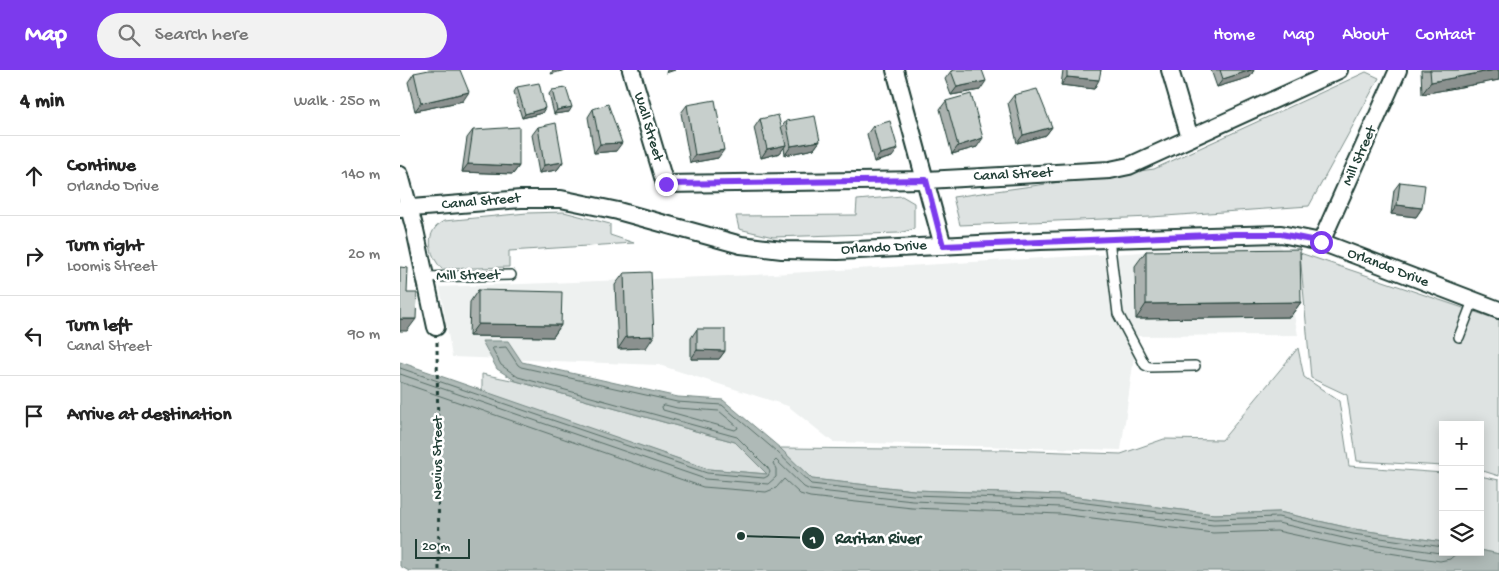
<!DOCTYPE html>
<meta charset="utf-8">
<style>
:root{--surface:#fff;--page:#f2f2f2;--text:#222;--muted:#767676;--line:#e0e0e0;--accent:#7c3aed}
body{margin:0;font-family:"Gochi Hand",sans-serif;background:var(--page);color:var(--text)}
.controls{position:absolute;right:15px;bottom:15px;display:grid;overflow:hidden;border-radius:0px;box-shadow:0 2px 12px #0003}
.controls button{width:45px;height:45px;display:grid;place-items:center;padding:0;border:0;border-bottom:1px solid var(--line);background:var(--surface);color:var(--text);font:25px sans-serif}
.scale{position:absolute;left:15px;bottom:12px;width:55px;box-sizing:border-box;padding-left:5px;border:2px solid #1f3d34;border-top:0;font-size:14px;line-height:18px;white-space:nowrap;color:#1f3d34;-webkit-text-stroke:4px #fff;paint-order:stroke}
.stop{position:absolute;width:15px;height:15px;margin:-11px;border:4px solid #7c3aed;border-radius:50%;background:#fff}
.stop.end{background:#7c3aed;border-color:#fff;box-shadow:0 1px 5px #0008}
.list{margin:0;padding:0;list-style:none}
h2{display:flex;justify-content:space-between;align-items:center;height:65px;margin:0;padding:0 20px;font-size:21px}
h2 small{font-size:16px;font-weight:400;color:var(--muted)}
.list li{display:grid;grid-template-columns:32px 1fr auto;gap:15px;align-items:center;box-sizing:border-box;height:80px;padding:0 20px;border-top:1px solid var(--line)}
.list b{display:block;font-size:19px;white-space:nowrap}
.list p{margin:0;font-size:16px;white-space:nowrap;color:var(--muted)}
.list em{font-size:16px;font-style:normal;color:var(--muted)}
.icon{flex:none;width:28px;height:28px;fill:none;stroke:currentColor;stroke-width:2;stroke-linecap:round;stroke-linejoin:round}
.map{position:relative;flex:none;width:1099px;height:501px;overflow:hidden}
header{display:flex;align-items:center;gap:30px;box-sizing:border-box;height:70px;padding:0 25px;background:var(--accent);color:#fff}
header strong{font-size:24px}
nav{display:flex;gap:28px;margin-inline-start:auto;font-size:18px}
.search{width:350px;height:45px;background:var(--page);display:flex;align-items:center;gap:12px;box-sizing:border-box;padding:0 18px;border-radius:28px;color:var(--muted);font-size:19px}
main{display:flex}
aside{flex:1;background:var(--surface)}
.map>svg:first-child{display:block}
</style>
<header>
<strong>Map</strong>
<div class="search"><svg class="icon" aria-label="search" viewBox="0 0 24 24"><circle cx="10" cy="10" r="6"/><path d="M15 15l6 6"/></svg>Search here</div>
<nav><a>Home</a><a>Map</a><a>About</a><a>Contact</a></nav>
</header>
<main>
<aside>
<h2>4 min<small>Walk · 250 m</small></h2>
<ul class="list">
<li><svg class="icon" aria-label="ahead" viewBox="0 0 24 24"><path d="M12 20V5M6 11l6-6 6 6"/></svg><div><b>Continue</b><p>Orlando Drive</p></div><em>140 m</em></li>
<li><svg class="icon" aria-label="right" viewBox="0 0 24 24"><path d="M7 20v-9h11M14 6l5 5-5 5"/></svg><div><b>Turn right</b><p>Loomis Street</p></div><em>20 m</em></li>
<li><svg class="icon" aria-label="left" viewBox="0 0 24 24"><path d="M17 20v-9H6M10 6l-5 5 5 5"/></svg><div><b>Turn left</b><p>Canal Street</p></div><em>90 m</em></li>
<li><svg class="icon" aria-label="arrive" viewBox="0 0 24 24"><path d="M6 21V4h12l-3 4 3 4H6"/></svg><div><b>Arrive at destination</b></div></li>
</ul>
</aside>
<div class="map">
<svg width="1099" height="501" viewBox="0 0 1099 501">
<rect width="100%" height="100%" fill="#fff"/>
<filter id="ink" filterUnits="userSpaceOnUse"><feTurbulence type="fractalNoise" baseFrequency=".02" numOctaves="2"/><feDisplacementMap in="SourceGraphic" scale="10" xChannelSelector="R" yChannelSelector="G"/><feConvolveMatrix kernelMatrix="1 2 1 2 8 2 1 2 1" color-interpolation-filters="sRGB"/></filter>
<g filter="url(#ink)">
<polygon fill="#eef1f0" points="880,174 898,265 737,266 721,380 433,372 388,336 259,295 52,287 40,217 355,205"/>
<g fill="#dee3e2" stroke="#7e908b">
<polygon points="966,2 979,8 909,136 751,147 560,155 553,127 754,99"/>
<polygon points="502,126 514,133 514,159 499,163 373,167 339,159 336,146 456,145 457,130"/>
<path d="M164,142L210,154V165L234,173L109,181V197L42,199C28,184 24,161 44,151L127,143Z"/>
<polygon points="900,183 1099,250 1099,406 1080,400 1080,355 1043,355 1043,396 957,391 947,325 911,308"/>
<polygon points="898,278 904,307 939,331 949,396 1043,403 1043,472 954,459 879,442 814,444 662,425 514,420 411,409 380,378 605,380 721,384 764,369 822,370"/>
<polygon points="82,304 116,311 335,372 367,404 308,399 82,322"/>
<polygon points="1080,406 1099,410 1099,484 1080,480"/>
</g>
<polygon fill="#afbab7" stroke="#758883" points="82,271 108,271 122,292 278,327 323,330 380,378 412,409 514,420 662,425 814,444 879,442 954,459 1043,472 1043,482 1080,482 1080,480 1099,484 1099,501 9,501 0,496 0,292 308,399 367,404 335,372 116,311 97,299"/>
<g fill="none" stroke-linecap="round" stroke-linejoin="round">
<g stroke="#596f68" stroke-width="1">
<polyline points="0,298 307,403 364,408 368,406 370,402 368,398 337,367 118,307 101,295 92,278 106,277 118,295 121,297 277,332 322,335 376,381 411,414 513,425 662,430 814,449 878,447 953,464 1043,477"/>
<polyline points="0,304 305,409 368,414 376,407 376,399 373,393 376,390 404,417 410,420 513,431 661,437 813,455 878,453 952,470 1040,483 1047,482"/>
<polyline points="0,312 303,417 366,422 376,418 384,409 400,424 410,427 512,438 660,444 813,463 877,461 951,477 1040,491 1050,489 1058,482"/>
<polygon points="265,335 277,338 319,341 337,356 338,358 335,360 263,340 262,337"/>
</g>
<g stroke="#1f3d34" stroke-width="12">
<g id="lane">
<polyline points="709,169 718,244 745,295 749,297 795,296"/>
<polyline points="25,207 111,205"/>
<polyline points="1059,267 1073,231"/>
</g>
</g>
<g stroke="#1f3d34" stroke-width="20">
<g id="street">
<polyline points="231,0 265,114 526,110 710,100 729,96 939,0"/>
<polyline points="495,0 543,176"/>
<polyline points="770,0 790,68"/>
<polyline points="0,105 15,160 36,257"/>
<polyline points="0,139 121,129 161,129 218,141 341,175 382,180 438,181 640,171 881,164 921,172 1099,240"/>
<polyline points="921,172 998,0"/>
</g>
</g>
<polyline stroke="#1f3d34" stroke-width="3" stroke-dasharray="4 4" stroke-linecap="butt" points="37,272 39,501"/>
<use href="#lane" stroke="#fff" stroke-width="9"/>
<use href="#street" stroke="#fff" stroke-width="16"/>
</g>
<g fill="#abb2af" stroke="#1f3d34">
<polygon points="663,0 701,0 694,19 661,15"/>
<polygon points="811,0 854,0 850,7 817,17"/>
<polygon points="1021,0 1099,0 1099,10 1022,24"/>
<polygon points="551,1 580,20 551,25 545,9"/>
<polygon points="14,3 63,31 15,41 8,12"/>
<polygon points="117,17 142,43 122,48 114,22"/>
<polygon points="152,20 169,42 154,44 149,24"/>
<polygon points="614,25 652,57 646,65 617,73 608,33"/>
<polygon points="546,31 577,77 552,84 540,39"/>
<polygon points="287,35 318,88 290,93 281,43"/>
<polygon points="193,39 216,81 194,83 188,47"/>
<polygon points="360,49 381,58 386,51 420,71 414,79 385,85 384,77 380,83 361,88 354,58"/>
<polygon points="473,56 492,87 474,92 467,64"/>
<polygon points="138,57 163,92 157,100 139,103 132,65"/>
<polygon points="73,60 119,96 113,104 62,102 67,68"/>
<polygon points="1000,112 1022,138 1016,147 991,144 994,120"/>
<polygon points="746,181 901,232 890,247 736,249 735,196"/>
<polygon points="224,203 246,278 218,279 215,215"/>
<polygon points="78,220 161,255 153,267 69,266 70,232"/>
<polygon points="297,259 325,281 319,289 291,289 291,268"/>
</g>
<g fill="#8b918f" stroke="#1f3d34">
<polygon points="153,0 165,0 151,4"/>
<polygon points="267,0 275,0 266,3"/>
<polygon points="851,0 854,0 850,7 817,17 823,9"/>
<polygon points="1095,0 1099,0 1099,10 1022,24 1031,12"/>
<polygon points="667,7 699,10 694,19 661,15"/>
<polygon points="586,11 580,20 551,25 557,17"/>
<polygon points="69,22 63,31 15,41 21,33"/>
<polygon points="172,37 169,42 154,44 157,40"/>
<polygon points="145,38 142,43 122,48 125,44"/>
<polygon points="652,57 646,65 617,73 623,65"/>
<polygon points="583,68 577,77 552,84 558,76"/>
<polygon points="420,71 414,79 385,85 391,76"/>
<polygon points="222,73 216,81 194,83 200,74"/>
<polygon points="386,75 380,83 361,88 367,79"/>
<polygon points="498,79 492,87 474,92 480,84"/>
<polygon points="324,80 318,88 290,93 295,85"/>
<polygon points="163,92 157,100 139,103 144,95"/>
<polygon points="68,94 119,96 113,104 62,102"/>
<polygon points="997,135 1022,138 1016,147 991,144"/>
<polygon points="901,232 890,247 736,249 746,234"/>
<polygon points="0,249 16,249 7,261 0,261"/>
<polygon points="78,254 161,255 153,267 69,266"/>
<polygon points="254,266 246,278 218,279 226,267"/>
<polygon points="297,280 325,281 319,289 291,289"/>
</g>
<g fill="#c7cfcc" stroke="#1f3d34">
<polygon points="29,0 60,0 69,22 21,33 14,3"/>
<polygon points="554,0 582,0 586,11 557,17 551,1"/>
<polygon points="667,0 701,0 699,10 667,7"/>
<polygon points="820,0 851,0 823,9"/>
<polygon points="1030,0 1095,0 1031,12"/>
<polygon points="139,13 145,38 125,44 117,17"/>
<polygon points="166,18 172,37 157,40 152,20"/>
<polygon points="637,19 652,57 623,65 614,25"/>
<polygon points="571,24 583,68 558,76 546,31"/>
<polygon points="315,30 324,80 295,85 287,35"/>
<polygon points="208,34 222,73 200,74 193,39"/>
<polygon points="378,45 386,75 367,79 360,49"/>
<polygon points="415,46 420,71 391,76 386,51"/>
<polygon points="490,51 498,79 480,84 473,56"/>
<polygon points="156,53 163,92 144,95 138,57"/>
<polygon points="119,57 119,96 68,94 73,60"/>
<polygon points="1000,112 1025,115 1022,138 997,135"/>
<polygon points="900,179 901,232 746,234 746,181"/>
<polygon points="0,197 8,198 7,223 17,223 16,249 0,249"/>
<polygon points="251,202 254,266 226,267 224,203"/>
<polygon points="78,220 162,222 161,255 78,254"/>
<polygon points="297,259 325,259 325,281 297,280"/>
</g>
</g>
<g fill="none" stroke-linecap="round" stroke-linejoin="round" filter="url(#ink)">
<polyline stroke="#7c3aed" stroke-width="6" points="266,114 526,110 543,176 835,164 881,164 921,172"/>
</g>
<g text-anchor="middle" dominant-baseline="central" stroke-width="5" stroke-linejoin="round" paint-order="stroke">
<g font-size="15" fill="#1f3d34" stroke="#fff">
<text transform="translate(248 57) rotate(73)">Wall Street</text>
<text transform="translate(960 86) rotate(-66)">Mill Street</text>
<text transform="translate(613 105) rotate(-3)">Canal Street</text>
<text transform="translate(81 132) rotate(-5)">Canal Street</text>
<text transform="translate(484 178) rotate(-3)">Orlando Drive</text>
<text transform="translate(988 198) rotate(21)">Orlando Drive</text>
<text transform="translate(68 206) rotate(-1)">Mill Street</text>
<text transform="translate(38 388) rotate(-90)">Nevius Street</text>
</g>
</g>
<path fill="none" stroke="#1f3d34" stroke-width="2" d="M341 466L413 468"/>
<g fill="#1f3d34" stroke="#fff" stroke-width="2">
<circle cx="341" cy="466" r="5"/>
<circle cx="413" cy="468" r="12"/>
</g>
<g font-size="15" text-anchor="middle" font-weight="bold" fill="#fff">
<text x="413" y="473">1</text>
</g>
<g font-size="16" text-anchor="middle" font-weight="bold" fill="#1f3d34" stroke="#fff" stroke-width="5" stroke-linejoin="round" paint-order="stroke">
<text x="478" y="473">Raritan River</text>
</g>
</svg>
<div class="controls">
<button>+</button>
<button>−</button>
<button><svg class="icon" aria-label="layers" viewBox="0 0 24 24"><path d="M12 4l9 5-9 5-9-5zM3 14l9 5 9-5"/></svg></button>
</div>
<div class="scale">20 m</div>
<div class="stop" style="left:921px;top:172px"></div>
<div class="stop end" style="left:266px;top:114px"></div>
</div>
</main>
